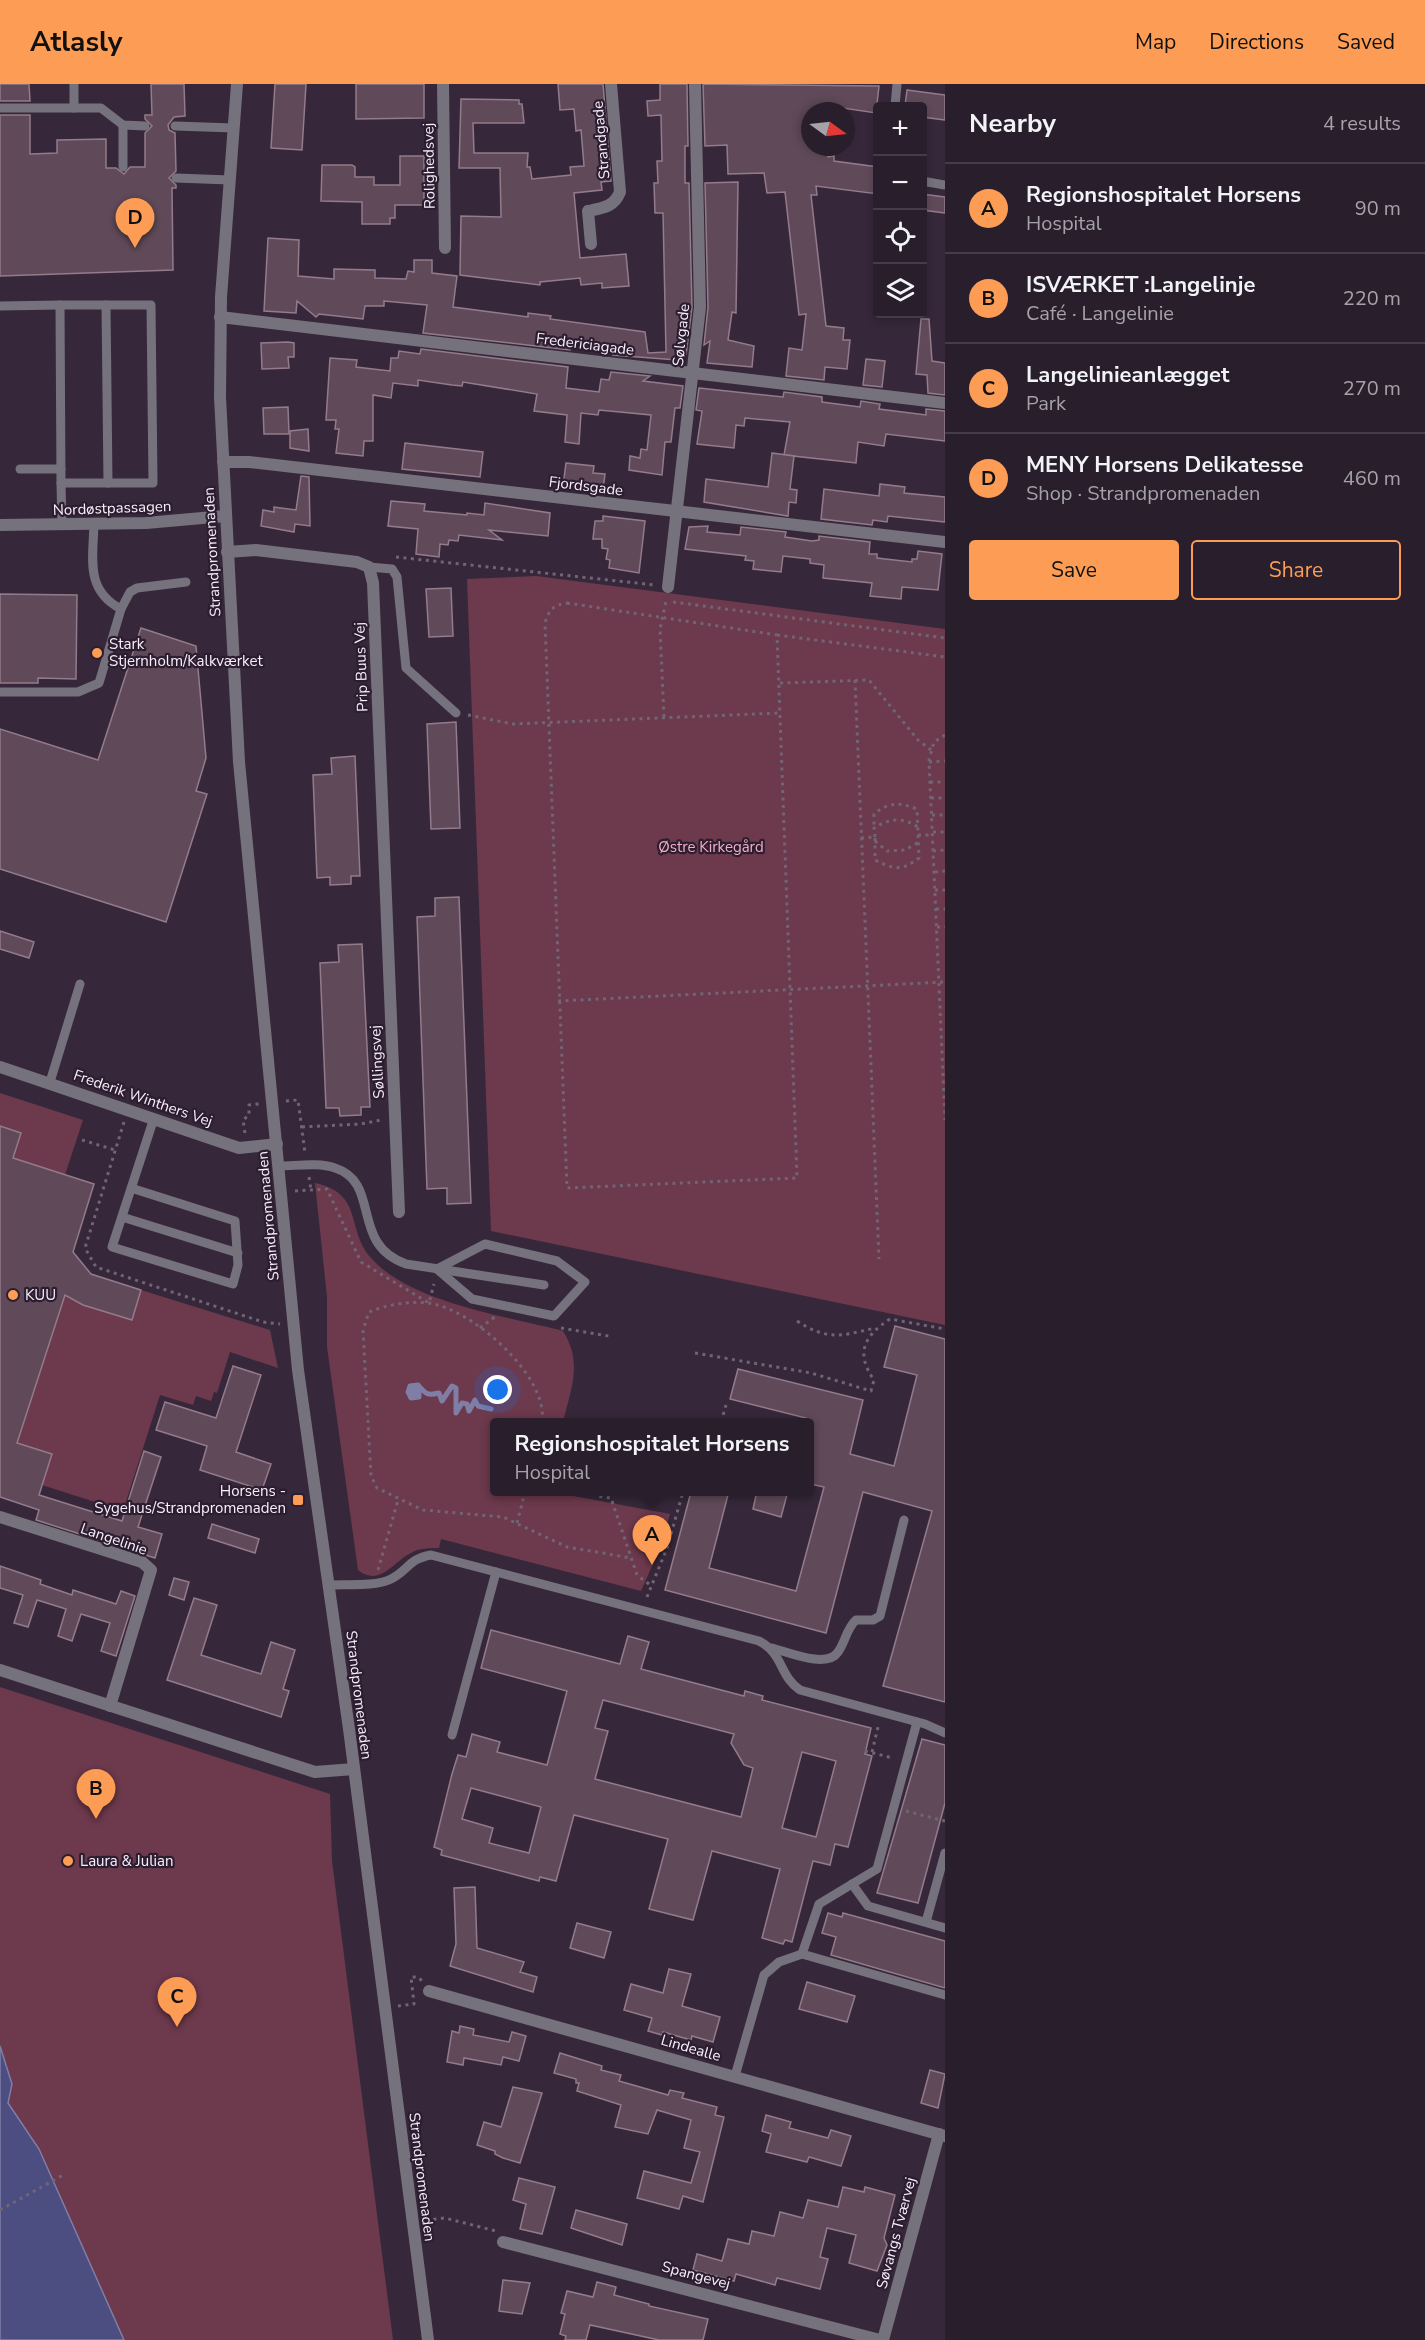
<!DOCTYPE html>
<meta charset="utf-8">
<style>
:root{--surface:#281e2c;--page:#342b38;--text:#f1f3f6;--muted:#a5a2a9;--line:#443c48;--accent:#fd9d55}
body{margin:0;font-family:"Nunito Sans",sans-serif;background:var(--page);color:var(--text)}
.controls{position:absolute;right:18px;top:18px;display:grid;overflow:hidden;border-radius:6px;box-shadow:0 3px 9px #0003}
.controls button{width:54px;height:54px;display:grid;place-items:center;padding:0;border:0;border-bottom:2px solid var(--line);background:var(--surface);color:var(--text);font:30px sans-serif}
.compass{position:absolute;left:801px;top:18px;width:54px;height:54px;border-radius:50%;background:var(--surface);box-shadow:0 3px 9px #0003;rotate:105deg}
.you{position:absolute;left:498px;top:1306px;width:21px;height:21px;margin:-15px;border:4px solid #fff;border-radius:50%;background:#1a73e8;box-shadow:0 0 0 9px #1a73e833}
.badge{display:grid;place-items:center;width:39px;height:39px;border-radius:50%;background:var(--accent);color:#111;font-size:20px;font-weight:700}
.pin{position:absolute;translate:-50% -50px;filter:drop-shadow(0 2px 3px #0008)}
.pin::after{content:'';position:absolute;top:32px;width:21px;height:18px;background:inherit;clip-path:polygon(0 0,100% 0,50% 100%)}
.popup{position:absolute;left:490px;top:1334px;width:324px;height:78px;box-sizing:border-box;display:grid;place-content:center;border-radius:6px;background:var(--surface);filter:drop-shadow(0 2px 4px #0005);font-size:20px;white-space:nowrap;color:var(--muted)}
.popup b{font-size:22px;color:var(--text)}
.popup::after{content:'';position:absolute;left:50%;top:100%;margin-left:-12px;border:12px solid transparent;border-top-color:var(--surface)}
.list{margin:0;padding:0;list-style:none}
h2{display:flex;justify-content:space-between;align-items:center;height:78px;margin:0;padding:0 24px;font-size:26px}
h2 small{font-size:20px;font-weight:400;color:var(--muted)}
.list li{display:grid;grid-template-columns:39px 1fr auto;gap:18px;align-items:center;box-sizing:border-box;height:90px;padding:0 24px;border-top:2px solid var(--line)}
.list b{display:block;font-size:22px;white-space:nowrap}
.list p{margin:0;font-size:20px;white-space:nowrap;color:var(--muted)}
.list em{font-size:20px;font-style:normal;color:var(--muted)}
.actions{display:flex;gap:12px;padding:18px 24px}
.actions a{flex:1;padding:14px 0;border:2px solid var(--accent);border-radius:6px;text-align:center;font-size:21px;color:var(--accent)}
.actions .main{background:var(--accent);color:#111}
.icon{flex:none;width:33px;height:33px;fill:none;stroke:currentColor;stroke-width:2;stroke-linecap:round;stroke-linejoin:round}
.map{position:relative;flex:none;width:945px;height:2256px;overflow:hidden}
header{display:flex;align-items:center;gap:36px;box-sizing:border-box;height:84px;padding:0 30px;background:var(--accent);color:#111}
header strong{font-size:28px}
nav{display:flex;gap:33px;margin-inline-start:auto;font-size:21px}
main{display:flex}
aside{flex:1;background:var(--surface)}
.map>svg:first-child{display:block}
</style>
<header>
<strong>Atlasly</strong>
<nav><a>Map</a><a>Directions</a><a>Saved</a></nav>
</header>
<main>
<div class="map">
<svg width="945" height="2256" viewBox="0 0 945 2256">
<rect width="100%" height="100%" fill="#36283a"/>
<g fill="#6d394c">
<polygon points="536,492 945,545 945,1241 491,1147 467,495"/>
<polygon points="0,1009 83,1036 65,1091 13,1074 21,1049 0,1042"/>
<path d="M315,1099C365,1110 345,1146 372,1175C412,1219 506,1232 563,1247C583,1279 571,1304 563,1338H494V1408H552L670,1430L660,1464L641,1507L441,1455L439,1464C429,1464 420,1464 411,1469C395,1476 380,1504 358,1486L327,1263V1213Z"/>
<polygon points="141,1206 270,1246 278,1284 230,1268 217,1309 214,1308 211,1317 196,1312 193,1321 160,1311 123,1427 42,1401 52,1370 17,1359 65,1211 83,1221 131,1235"/>
<polygon points="0,1603 330,1710 332,1777 393,2256 124,2256 39,2065 8,2019 12,2000 0,1962"/>
</g>
<polygon fill="#4c4e81" stroke="#807ea6" stroke-width="1.5" points="0,1962 12,2000 8,2019 39,2065 124,2256 0,2256"/>
<g fill="none" stroke-linecap="round" stroke-linejoin="round">
<path stroke="#807ea6" stroke-width="5" d="M413,1308L416,1310H411L413,1304L419,1306V1313L411,1314L408,1308L410,1302L418,1301C426,1310 427,1312 439,1309L442,1317L452,1302L456,1304V1329L462,1319L467,1320L469,1327L475,1316L478,1322L491,1325"/>
</g>
<g fill="#604a59" stroke="#937b8b" stroke-width="1.5" fill-rule="evenodd">
<polygon points="0,0 29,0 30,17 0,17"/>
<polygon points="151,0 184,0 185,32 174,33 168,41 169,46 175,49 176,87 169,94 176,101 176,104 172,104 173,186 0,192 0,31 30,31 30,70 57,69 57,56 106,55 106,84 116,84 124,90 130,83 145,83 145,49 152,42 145,35 145,31 152,31"/>
<polygon points="275,0 306,0 302,66 271,64"/>
<polygon points="356,0 424,0 424,34 356,35"/>
<polygon points="558,0 603,0 611,97 601,98 602,106 574,109 580,174 626,170 629,202 602,204 602,199 581,201 580,194 540,198 540,201 460,191 461,132 501,133 500,84 459,84 461,15 519,16 519,20 522,20 524,39 473,39 474,69 528,69 527,83 530,83 532,95 571,91 570,83 584,82 581,46 576,47 574,25 560,26"/>
<polygon points="660,0 687,0 688,62 685,62 685,99 689,99 692,223 686,271 677,276 613,271 614,268 571,262 570,266 423,249 427,221 384,217 384,222 365,222 363,235 319,230 316,233 297,217 296,229 264,227 268,154 299,156 298,192 334,195 334,185 375,186 375,194 406,195 408,187 414,188 414,176 432,176 432,189 457,192 453,223 528,233 528,229 551,232 550,235 645,248 648,269 666,268 663,129 655,129 654,99 658,99 657,77 662,77 661,31 648,32 647,17 660,16"/>
<polygon points="703,0 879,2 876,29 823,21 823,27 810,27 810,63 827,63 828,73 834,72 834,77 878,83 878,110 816,102 817,111 811,111 826,242 844,244 843,256 850,256 847,285 825,283 824,296 786,292 789,264 802,266 806,230 799,231 785,108 767,109 764,89 728,90 727,61 705,62"/>
<polygon points="907,6 945,11 945,36 922,33 922,22 905,22"/>
<polygon points="400,72 424,72 424,121 395,121 395,134 390,134 390,140 362,140 362,118 321,117 322,81 352,81 355,83 355,93 374,93 374,101 400,101"/>
<polygon points="738,98 736,229 732,228 728,256 754,262 752,283 707,279 710,257 704,261 708,223 705,99"/>
<polygon points="922,110 945,113 945,129 922,126"/>
<polygon points="921,235 929,235 932,277 945,279 945,311 928,309 927,291 916,290"/>
<polygon points="288,258 294,259 294,273 288,273 289,284 262,285 261,259"/>
<polygon points="421,265 568,283 566,304 599,308 601,295 609,296 611,288 650,292 643,297 683,302 680,324 675,324 671,358 665,358 662,391 629,386 630,372 640,374 641,365 647,366 651,331 599,326 598,331 581,329 579,360 565,358 567,331 534,327 537,310 463,298 462,302 452,301 418,296 418,302 393,299 391,314 373,311 373,357 364,357 363,372 336,369 339,345 335,345 336,336 326,336 330,274 357,276 356,283 390,287 391,274 398,274 399,267 420,270"/>
<polygon points="866,275 885,277 882,303 863,301"/>
<polygon points="699,304 783,313 784,308 822,313 822,318 860,323 861,317 880,320 879,325 926,331 926,325 945,327 945,357 886,350 884,362 858,358 856,379 839,377 784,371 790,338 745,334 744,342 736,341 734,364 697,360 702,327 696,326"/>
<polygon points="288,323 289,350 264,350 263,324"/>
<polygon points="308,345 309,367 290,364 290,347"/>
<polygon points="405,359 483,368 480,393 402,385"/>
<polygon points="772,369 794,372 790,405 797,406 796,419 789,418 788,432 704,418 706,395 768,403"/>
<polygon points="566,379 594,382 593,389 605,390 603,406 563,402"/>
<polygon points="301,392 309,393 310,442 295,440 294,448 261,442 263,426 274,428 274,423 296,426"/>
<polygon points="880,400 905,403 904,409 945,413 945,438 888,432 887,438 873,436 872,441 821,435 824,405 879,412"/>
<polygon points="391,417 425,420 424,427 467,431 467,429 484,431 485,419 550,429 548,452 489,446 502,456 459,451 458,457 449,456 448,461 440,460 439,473 416,470 418,445 388,442"/>
<polygon points="603,432 645,437 639,489 609,484 610,476 606,475 608,465 602,464 602,455 593,455 595,437 603,437"/>
<polygon points="708,442 707,448 740,451 741,443 786,448 785,453 812,457 819,456 819,452 870,458 869,470 877,470 877,474 912,478 912,475 917,475 918,467 942,470 938,506 902,503 901,515 870,512 872,499 823,494 824,481 810,479 810,475 783,472 781,488 753,485 754,477 745,476 746,472 685,465 689,443"/>
<polygon points="451,504 453,552 429,553 426,505"/>
<polygon points="0,510 77,511 76,595 38,594 38,599 0,599"/>
<polygon points="141,544 196,562 206,674 196,707 207,710 166,838 0,785 0,645 98,676"/>
<polygon points="456,638 460,744 431,745 427,640"/>
<polygon points="355,672 360,792 351,792 351,800 330,801 330,793 317,794 313,691 332,690 331,674"/>
<polygon points="459,813 471,1119 447,1120 447,1104 427,1105 417,833 435,832 435,814"/>
<polygon points="0,847 34,858 29,874 0,865"/>
<polygon points="362,860 370,1023 361,1023 361,1031 340,1032 339,1024 326,1024 320,879 339,878 338,861"/>
<polygon points="0,1042 21,1049 13,1074 94,1100 73,1168 91,1190 141,1206 132,1236 83,1221 65,1211 17,1359 52,1370 39,1411 122,1437 144,1367 161,1373 138,1443 162,1450 155,1474 36,1436 39,1426 0,1413"/>
<polygon points="895,1242 945,1255 945,1618 883,1602 932,1427 863,1408 826,1549 665,1506 691,1408 704,1411 705,1407 729,1407 709,1484 796,1507 824,1403 810,1400 810,1335 730,1315 738,1285 863,1316 850,1370 894,1382 917,1291 884,1283"/>
<polygon points="233,1282 261,1291 236,1368 271,1380 262,1406 200,1386 207,1362 156,1346 165,1318 216,1334"/>
<polygon points="757,1407 788,1407 781,1433 753,1425"/>
<polygon points="212,1440 259,1455 255,1469 208,1454"/>
<polygon points="0,1482 41,1496 40,1500 72,1511 73,1506 116,1520 121,1507 135,1512 116,1572 101,1567 110,1539 81,1530 72,1557 58,1552 66,1525 37,1516 28,1543 14,1539 23,1511 0,1504"/>
<polygon points="174,1494 189,1498 184,1516 169,1511"/>
<polygon points="194,1514 217,1521 201,1571 261,1590 271,1558 295,1566 283,1605 289,1607 281,1633 167,1596"/>
<path d="M491,1546L620,1580L628,1552L649,1558L641,1585L744,1612L745,1607L763,1612L762,1616L871,1644L865,1670L872,1672L848,1763L835,1760L830,1781L813,1777L792,1858L785,1856L783,1860L762,1854L780,1785L712,1767L693,1836L649,1825L668,1755L574,1731L556,1797L540,1793L539,1797L441,1771L442,1766L434,1763L452,1690L458,1671L466,1673L472,1650L500,1658L497,1668L547,1681L567,1607L481,1584ZM603,1616L734,1650L731,1659L744,1681L753,1684L741,1733L595,1695L608,1647L595,1644ZM802,1668L836,1677L816,1753L782,1744ZM471,1704L541,1723L529,1769L489,1759L493,1744L462,1735Z"/>
<polygon points="922,1655 945,1661 945,1719 918,1819 877,1809"/>
<polygon points="475,1803 477,1864 524,1878 520,1888 537,1893 533,1908 450,1882 456,1860 454,1804"/>
<polygon points="828,1829 842,1833 843,1829 945,1857 945,1904 831,1871 836,1853 822,1849"/>
<polygon points="577,1839 611,1848 604,1874 570,1864"/>
<polygon points="669,1885 691,1890 682,1922 720,1933 713,1958 692,1952 691,1956 663,1948 662,1951 648,1947 652,1934 624,1926 631,1900 663,1909"/>
<polygon points="807,1898 855,1912 847,1938 799,1925"/>
<polygon points="460,1942 474,1945 473,1951 509,1958 512,1948 526,1952 519,1977 503,1973 501,1981 464,1974 463,1981 447,1978 452,1947 459,1949"/>
<polygon points="560,1969 602,1982 601,1986 621,1991 619,1997 668,2011 670,2006 684,2009 682,2014 717,2023 715,2031 724,2033 703,2118 683,2112 679,2125 637,2114 644,2087 691,2099 700,2068 684,2064 691,2036 657,2026 648,2050 615,2043 621,2021 577,2007 579,1999 576,1999 576,1995 554,1989"/>
<polygon points="930,1986 945,1990 938,2024 921,2019"/>
<polygon points="513,2003 542,2009 520,2079 503,2074 495,2070 495,2067 477,2061 484,2038 501,2043"/>
<polygon points="766,2031 791,2038 789,2044 828,2054 831,2046 851,2052 841,2082 809,2073 807,2078 766,2068 771,2050 762,2047"/>
<polygon points="519,2094 555,2103 542,2150 520,2145 526,2120 513,2116"/>
<polygon points="843,2103 864,2108 865,2103 895,2111 884,2154 887,2161 877,2187 849,2179 856,2151 827,2144 820,2173 828,2175 820,2205 777,2194 775,2201 736,2190 734,2197 693,2186 697,2170 722,2177 728,2155 749,2160 752,2147 774,2152 780,2128 803,2134 808,2116 838,2123"/>
<polygon points="576,2126 627,2140 622,2161 571,2144"/>
<polygon points="503,2196 530,2199 522,2230 499,2227"/>
<polygon points="597,2198 616,2203 614,2211 649,2220 649,2222 708,2235 703,2256 659,2256 590,2241 586,2256 565,2256 566,2252 560,2250 565,2230 561,2229 567,2207 593,2213"/>
</g>
<g fill="none" stroke-linecap="round" stroke-linejoin="round">
<g stroke="#716475" stroke-width="3" stroke-dasharray="3 4.5" stroke-linecap="butt">
<polyline points="396,473 655,501"/>
<polyline points="673,518 945,554"/>
<path d="M567,519L777,551L797,1094L567,1104L545,539C549,525 554,521 567,519Z"/>
<polyline points="777,551 945,573"/>
<polyline points="855,596 879,1175"/>
<polyline points="780,599 869,596 918,656 931,666"/>
<polyline points="468,631 513,640 780,629"/>
<polyline points="664,633 660,545 666,517"/>
<polyline points="945,651 934,658 929,676 945,1036"/>
<polyline points="929,678 945,677"/>
<polyline points="930,698 945,698"/>
<polyline points="931,714 945,714"/>
<polyline points="932,731 945,731"/>
<polyline points="933,748 945,748"/>
<polyline points="918,751 933,751"/>
<path d="M875,753L874,744C890,734 902,733 918,743"/>
<path d="M861,754L875,753V776C896,786 901,787 919,774L917,725C899,718 889,718 874,730V744"/>
<polyline points="875,757 887,767 905,766 919,758"/>
<polyline points="933,767 945,766"/>
<polyline points="935,788 945,787"/>
<polyline points="935,806 945,806"/>
<polyline points="936,825 945,825"/>
<polyline points="937,843 945,843"/>
<polyline points="558,917 945,898"/>
<polyline points="286,1017 298,1016 305,1069"/>
<polyline points="124,1038 85,1164 96,1183 263,1238 280,1240"/>
<polyline points="302,1043 361,1040 381,1036"/>
<polyline points="245,1049 243,1036 249,1031 249,1021 259,1020"/>
<polyline points="82,1056 115,1066"/>
<polyline points="309,1093 311,1106"/>
<polyline points="295,1107 327,1105 361,1178 429,1219 434,1200"/>
<path d="M797,1237C828,1257 841,1252 875,1244"/>
<polyline points="480,1244 496,1232"/>
<polyline points="561,1244 609,1252"/>
<path d="M695,1269L811,1289L871,1307L874,1296C855,1269 864,1252 890,1235L945,1245"/>
<path d="M542,1338C549,1292 471,1224 428,1219C409,1217 386,1221 369,1228L363,1246L371,1392L377,1404L423,1426L503,1433L567,1463L631,1474"/>
<polyline points="721,1338 726,1321"/>
<polyline points="597,1408 596,1412 611,1414 637,1491 649,1500"/>
<polyline points="517,1439 525,1408"/>
<polyline points="378,1486 398,1416"/>
<polyline points="647,1513 667,1464 683,1408"/>
<polyline points="865,1667 893,1674"/>
<polyline points="872,1668 879,1639"/>
<polyline points="906,1727 945,1737"/>
<polyline points="398,1922 414,1920 411,1893 418,1893 422,1897"/>
<polyline points="0,2126 65,2090"/>
<polyline points="426,2136 445,2134 496,2147"/>
</g>
<g stroke="#75727d" stroke-width="9">
<polyline points="895,22 897,0"/>
<polyline points="0,24 74,24 74,0"/>
<polyline points="74,24 101,24 123,41 145,42"/>
<polyline points="175,42 234,44"/>
<polyline points="123,83 123,41"/>
<polyline points="176,94 230,96"/>
<polyline points="922,97 945,101"/>
<polygon points="60,221 151,221 153,399 61,399"/>
<polyline points="106,221 108,399"/>
<polyline points="0,222 60,221"/>
<polyline points="20,385 61,385"/>
<polyline points="61,399 62,441"/>
<polyline points="369,483 392,485 397,493 406,584 456,629"/>
<polyline points="121,525 130,508 137,504 186,498"/>
<path d="M0,608H78L99,599L121,525C85,506 93,475 94,440"/>
<polyline points="50,998 80,900"/>
<path d="M279,1082C296,1082 318,1078 335,1084C382,1099 349,1160 406,1180L544,1201"/>
<polyline points="131,1104 235,1137 238,1181 233,1200 112,1163 154,1034"/>
<polyline points="122,1133 238,1169"/>
<polygon points="485,1160 557,1177 585,1198 554,1232 472,1215 437,1185"/>
<path d="M330,1501C349,1500 374,1503 391,1495C409,1486 408,1475 431,1471L759,1557C784,1570 779,1592 800,1606L925,1640L945,1649"/>
<path d="M772,1564C788,1568 827,1585 838,1568C846,1557 846,1545 856,1536H873L880,1532L904,1436"/>
<polyline points="452,1651 496,1488"/>
<polyline points="852,1800 868,1822 945,1844"/>
<polyline points="926,1838 945,1769"/>
<polyline points="802,1870 819,1820 877,1785 917,1638"/>
<polyline points="735,1992 764,1891 779,1878 802,1870 945,1911"/>
</g>
<g stroke="#75727d" stroke-width="12">
<polyline points="443,0 445,164"/>
<path d="M591,160L588,127C603,124 614,123 620,108L611,0"/>
<polyline points="220,233 945,319"/>
<polyline points="223,378 249,378 945,458"/>
<polyline points="0,441 146,439 225,432"/>
<polyline points="227,468 256,466 357,478 369,483 373,499 399,1128"/>
<polyline points="668,503 700,223 695,0"/>
<polyline points="0,983 239,1064 277,1060"/>
<polyline points="0,1433 142,1478 151,1486 110,1622"/>
<polyline points="0,1586 315,1688 354,1685"/>
<polyline points="429,1907 945,2052"/>
<polyline points="503,2158 880,2256"/>
<polyline points="883,2256 939,2050"/>
</g>
<polyline stroke="#75727d" stroke-width="12" points="237,0 221,213 220,313 239,678 298,1286 349,1645 428,2256"/>
</g>
<g fill="#fd9d55" stroke="#2c1e30" stroke-width="2">
<circle cx="97" cy="569" r="6"/>
<circle cx="13" cy="1211" r="6"/>
<rect x="292" y="1410" width="12" height="12" rx="3"/>
<circle cx="68" cy="1777" r="6"/>
</g>
<g text-anchor="middle" dominant-baseline="central" stroke-width="4.5" stroke-linejoin="round" paint-order="stroke">
<g font-size="15" fill="#f8effb" stroke="#2c1e30">
<text transform="translate(601 56) rotate(-95)">Strandgade</text>
<text transform="translate(429 82) rotate(-91)">Rolighedsvej</text>
<text transform="translate(681 251) rotate(-84)">Sølvgade</text>
<text transform="translate(585 260) rotate(7)">Fredericiagade</text>
<text transform="translate(586 402) rotate(7)">Fjordsgade</text>
<text transform="translate(112 424) rotate(-2)">Nordøstpassagen</text>
<text transform="translate(212 468) rotate(-93)">Strandpromenaden</text>
<text transform="translate(361 583) rotate(-92)">Prip Buus Vej</text>
<text transform="translate(377 978) rotate(-93)">Søllingsvej</text>
<text transform="translate(143 1014) rotate(19)">Frederik Winthers Vej</text>
<text transform="translate(268 1132) rotate(-95)">Strandpromenaden</text>
<text transform="translate(114 1455) rotate(19)">Langelinie</text>
<text transform="translate(359 1611) rotate(83)">Strandpromenaden</text>
<text transform="translate(691 1964) rotate(16)">Lindealle</text>
<text transform="translate(422 2093) rotate(83)">Strandpromenaden</text>
<text transform="translate(896 2149) rotate(-75)">Søvangs Tværvej</text>
<text transform="translate(696 2191) rotate(15)">Spangevej</text>
</g>
<g font-size="15" fill="#f8effb" stroke="#2c1e30" text-anchor="start">
<text x="109" y="560">Stark<tspan x="109" dy="17">Stjernholm/Kalkværket</tspan></text>
<text x="25" y="1211">KUU</text>
<text x="286" y="1407" text-anchor="end">Horsens -<tspan x="286" dy="17">Sygehus/Strandpromenaden</tspan></text>
<text x="80" y="1777">Laura &amp; Julian</text>
</g>
<g font-size="15" fill="#f5adc5" stroke="#2c1e30">
<text x="711" y="763">Østre Kirkegård</text>
</g>
</g>
</svg>
<div class="controls">
<button>+</button>
<button>−</button>
<button><svg class="icon" aria-label="locate" viewBox="0 0 24 24"><circle cx="12" cy="12" r="6"/><path d="M12 2v4M12 18v4M2 12h4M18 12h4"/></svg></button>
<button><svg class="icon" aria-label="layers" viewBox="0 0 24 24"><path d="M12 4l9 5-9 5-9-5zM3 14l9 5 9-5"/></svg></button>
</div>
<svg class="compass" viewBox="-18 -18 36 36"><path d="M0-13l5 13h-10z" fill="#e53935"/><path d="M0 13l5-13h-10z" fill="#a5a2a9"/></svg>
<div class="you"></div>
<div class="pin badge" style="left:652px;top:1481px">A</div>
<div class="popup"><b>Regionshospitalet Horsens</b>Hospital</div>
<div class="pin badge" style="left:96px;top:1735px">B</div>
<div class="pin badge" style="left:177px;top:1943px">C</div>
<div class="pin badge" style="left:135px;top:164px">D</div>
</div>
<aside>
<h2>Nearby<small>4 results</small></h2>
<ul class="list">
<li><span class="badge">A</span><div><b>Regionshospitalet Horsens</b><p>Hospital</p></div><em>90 m</em></li>
<li><span class="badge">B</span><div><b>ISVÆRKET :Langelinje</b><p>Café · Langelinie</p></div><em>220 m</em></li>
<li><span class="badge">C</span><div><b>Langelinieanlægget</b><p>Park</p></div><em>270 m</em></li>
<li><span class="badge">D</span><div><b>MENY Horsens Delikatesse</b><p>Shop · Strandpromenaden</p></div><em>460 m</em></li>
</ul>
<div class="actions"><a class="main">Save</a><a>Share</a></div>
</aside>
</main>
